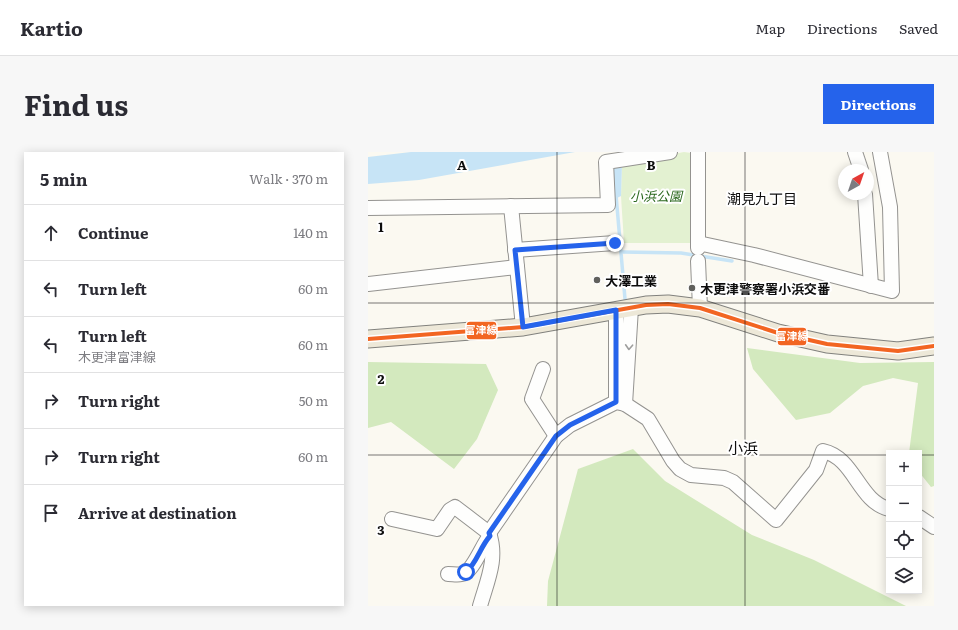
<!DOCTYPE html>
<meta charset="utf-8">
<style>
:root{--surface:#fff;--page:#f7f7f7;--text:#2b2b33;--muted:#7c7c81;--line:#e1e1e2;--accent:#2563eb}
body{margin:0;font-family:Literata,"Noto Sans JP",serif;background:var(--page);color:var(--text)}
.controls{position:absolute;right:12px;bottom:12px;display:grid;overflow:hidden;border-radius:0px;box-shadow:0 2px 10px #0003}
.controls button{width:36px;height:36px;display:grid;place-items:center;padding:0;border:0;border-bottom:1px solid var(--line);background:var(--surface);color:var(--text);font:20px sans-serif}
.compass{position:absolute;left:470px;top:12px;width:36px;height:36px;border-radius:50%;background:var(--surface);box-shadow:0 2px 10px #0003;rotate:40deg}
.stop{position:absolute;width:12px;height:12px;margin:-9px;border:3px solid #2563eb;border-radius:50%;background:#fff}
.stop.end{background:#2563eb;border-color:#fff;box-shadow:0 1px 4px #0008}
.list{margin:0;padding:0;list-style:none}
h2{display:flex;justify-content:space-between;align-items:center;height:52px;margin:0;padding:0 16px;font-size:17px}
h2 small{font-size:13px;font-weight:400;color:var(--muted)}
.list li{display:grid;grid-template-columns:26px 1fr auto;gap:12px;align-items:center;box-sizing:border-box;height:56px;padding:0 16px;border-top:1px solid var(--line)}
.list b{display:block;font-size:15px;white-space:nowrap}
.list p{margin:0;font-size:13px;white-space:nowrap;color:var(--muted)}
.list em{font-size:13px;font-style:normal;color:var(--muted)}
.icon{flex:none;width:22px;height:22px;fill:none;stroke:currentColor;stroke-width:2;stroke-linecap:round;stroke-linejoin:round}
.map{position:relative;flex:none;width:566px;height:454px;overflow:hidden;border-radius:0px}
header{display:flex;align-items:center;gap:24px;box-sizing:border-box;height:56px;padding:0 20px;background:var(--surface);border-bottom:1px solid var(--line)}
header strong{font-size:19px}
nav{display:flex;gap:22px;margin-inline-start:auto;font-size:14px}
.intro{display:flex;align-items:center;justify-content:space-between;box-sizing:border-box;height:96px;padding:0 24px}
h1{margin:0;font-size:28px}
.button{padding:10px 18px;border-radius:0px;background:var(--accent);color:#fff;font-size:14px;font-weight:700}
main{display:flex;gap:24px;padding:0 24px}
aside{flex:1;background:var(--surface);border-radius:0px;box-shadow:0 2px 10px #0003}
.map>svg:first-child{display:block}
</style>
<header>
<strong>Kartio</strong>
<nav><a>Map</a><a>Directions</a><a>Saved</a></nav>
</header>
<div class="intro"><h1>Find us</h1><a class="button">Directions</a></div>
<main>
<aside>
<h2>5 min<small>Walk · 370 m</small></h2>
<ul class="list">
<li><svg class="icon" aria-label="ahead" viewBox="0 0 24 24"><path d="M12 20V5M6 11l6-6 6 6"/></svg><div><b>Continue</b></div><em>140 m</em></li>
<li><svg class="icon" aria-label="left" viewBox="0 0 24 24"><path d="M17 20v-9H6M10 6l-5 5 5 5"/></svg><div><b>Turn left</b></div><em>60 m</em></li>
<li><svg class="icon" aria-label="left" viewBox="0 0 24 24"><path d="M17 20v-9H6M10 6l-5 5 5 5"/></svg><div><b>Turn left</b><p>木更津富津線</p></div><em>60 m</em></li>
<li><svg class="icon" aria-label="right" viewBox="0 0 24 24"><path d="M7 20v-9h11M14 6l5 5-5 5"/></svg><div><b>Turn right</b></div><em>50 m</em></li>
<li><svg class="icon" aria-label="right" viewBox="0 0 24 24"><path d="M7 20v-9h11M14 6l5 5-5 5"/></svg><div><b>Turn right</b></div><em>60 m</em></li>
<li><svg class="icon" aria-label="arrive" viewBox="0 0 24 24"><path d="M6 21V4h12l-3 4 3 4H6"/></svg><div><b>Arrive at destination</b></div></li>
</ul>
</aside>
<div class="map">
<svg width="566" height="454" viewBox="0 0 566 454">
<rect width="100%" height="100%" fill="#fbf9f1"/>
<polygon fill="#e3f1d1" points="316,0 323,1 324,91 256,91 253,44 254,12"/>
<g fill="#d3e9be">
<polygon points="379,196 492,211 566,210 566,334 563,335 551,320 551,301 541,301 550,231 525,226 495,234 462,261 428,268 385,217"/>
<polygon points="0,210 118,212 130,238 109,287 86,317 23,270 0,276"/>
<polygon points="265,297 297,329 384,383 446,408 538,454 179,454 180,429 210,317"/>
</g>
<g fill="#c7e4f6">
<polygon points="43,0 207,0 51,28 0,32 0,5"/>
<polygon points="254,12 253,44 245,48 242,14"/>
</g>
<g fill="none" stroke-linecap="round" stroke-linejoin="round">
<g stroke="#c7e4f6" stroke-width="3.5">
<polyline points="248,43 257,147"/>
<polyline points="254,100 313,101 364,109"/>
</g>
<g stroke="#949390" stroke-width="16">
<g id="minor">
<polyline points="487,0 493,18"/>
<polyline points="497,42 503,134"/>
<polyline points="143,54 155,175"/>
<polyline points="0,56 240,53 238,10 302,0"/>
<polyline points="330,91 386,103 524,139 522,55 512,0"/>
<polyline points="330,96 330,0"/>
<polyline points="147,98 247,91"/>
<polyline points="330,109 332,156"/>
<polyline points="0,132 149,115"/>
<polyline points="175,217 164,247 188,284"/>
<polyline points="248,250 248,158"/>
<polyline points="257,252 263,156"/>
<polyline points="551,365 566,375"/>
<polyline points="24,367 69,377 82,358 87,355 121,381"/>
<path d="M80,422C85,422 89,423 94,422C105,420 114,393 122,384"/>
<path d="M112,454C119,429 130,407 121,381L188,284L202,273L248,250L257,252L280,267L305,309L312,317L323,323L356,326L365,330L408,368L448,318L455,299C487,306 490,349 521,357"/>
</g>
</g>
<g stroke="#81817d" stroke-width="19">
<polyline id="major" points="0,187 155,175 278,153 300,152 332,156 410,181 459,192 530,199 566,194"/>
</g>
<use href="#minor" stroke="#fefefd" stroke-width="14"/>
<use href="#major" stroke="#ede8d8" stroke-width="17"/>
<g stroke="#fff" stroke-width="7">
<polyline id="bus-1" points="0,187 155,175 278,153 300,152 332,156 410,181 459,192 530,199 566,194"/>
</g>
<use href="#bus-1" stroke="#f26522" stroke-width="4"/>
</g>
<defs><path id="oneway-chevron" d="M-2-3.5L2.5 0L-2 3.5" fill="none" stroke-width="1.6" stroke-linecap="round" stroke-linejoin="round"/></defs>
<use stroke="#9e9e9d" href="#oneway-chevron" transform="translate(261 195) rotate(93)"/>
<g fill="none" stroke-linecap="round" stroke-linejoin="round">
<path stroke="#2563eb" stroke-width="5" d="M98,420C109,411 112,395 122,384L121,381L188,284L202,273L248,250V158L155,175L147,98L247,91"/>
</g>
<path fill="none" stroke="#0d0d0d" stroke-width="1" stroke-opacity="0.55" d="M189,0V454M377,0V454M0,151H566M0,303H521M551,303H566"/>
<g fill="#60605d" stroke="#fff" stroke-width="1.5">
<circle cx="229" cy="128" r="4"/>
<circle cx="324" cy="136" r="4"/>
</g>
<g text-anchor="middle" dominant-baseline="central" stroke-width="4" stroke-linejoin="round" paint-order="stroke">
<g font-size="13" font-style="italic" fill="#29671c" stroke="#fff">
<text x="288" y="43">小浜公園</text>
</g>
<g font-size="13" font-weight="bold" fill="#0d0d0d" stroke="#fff" text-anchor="start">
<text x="237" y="128">大澤工業</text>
<text x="332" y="136">木更津警察署小浜交番</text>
</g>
<g font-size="14" fill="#0d0d0d" stroke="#fff">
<text x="394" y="46">潮見九丁目</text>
</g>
<g font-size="15" fill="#0d0d0d" stroke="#fff">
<text x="375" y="295">小浜</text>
</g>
</g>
<g font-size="13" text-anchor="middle" font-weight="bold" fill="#0d0d0d" stroke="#fff" stroke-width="4" stroke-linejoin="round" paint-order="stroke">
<text x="94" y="18">A</text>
<text x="283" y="18">B</text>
<text x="13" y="80">1</text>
<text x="13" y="232">2</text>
<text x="13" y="383">3</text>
</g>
<g stroke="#fff" stroke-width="1.5">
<rect x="98" y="169" width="31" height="19" rx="4" fill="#f26522"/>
<rect x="409" y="175" width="30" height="19" rx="4" fill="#f26522"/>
</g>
<g font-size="11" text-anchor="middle" font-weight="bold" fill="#fff">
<text x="113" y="182">富津線</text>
<text x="424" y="188">富津線</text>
</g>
</svg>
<div class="controls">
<button>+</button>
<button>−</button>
<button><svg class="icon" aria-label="locate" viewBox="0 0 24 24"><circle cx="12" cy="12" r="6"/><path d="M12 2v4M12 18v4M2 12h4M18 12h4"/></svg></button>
<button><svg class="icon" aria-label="layers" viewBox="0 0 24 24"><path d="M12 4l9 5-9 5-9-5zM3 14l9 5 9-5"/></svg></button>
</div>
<svg class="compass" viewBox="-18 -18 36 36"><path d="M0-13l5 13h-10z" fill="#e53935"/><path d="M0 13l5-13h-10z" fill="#7c7c81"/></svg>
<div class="stop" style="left:98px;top:420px"></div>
<div class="stop end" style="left:247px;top:91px"></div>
</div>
</main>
